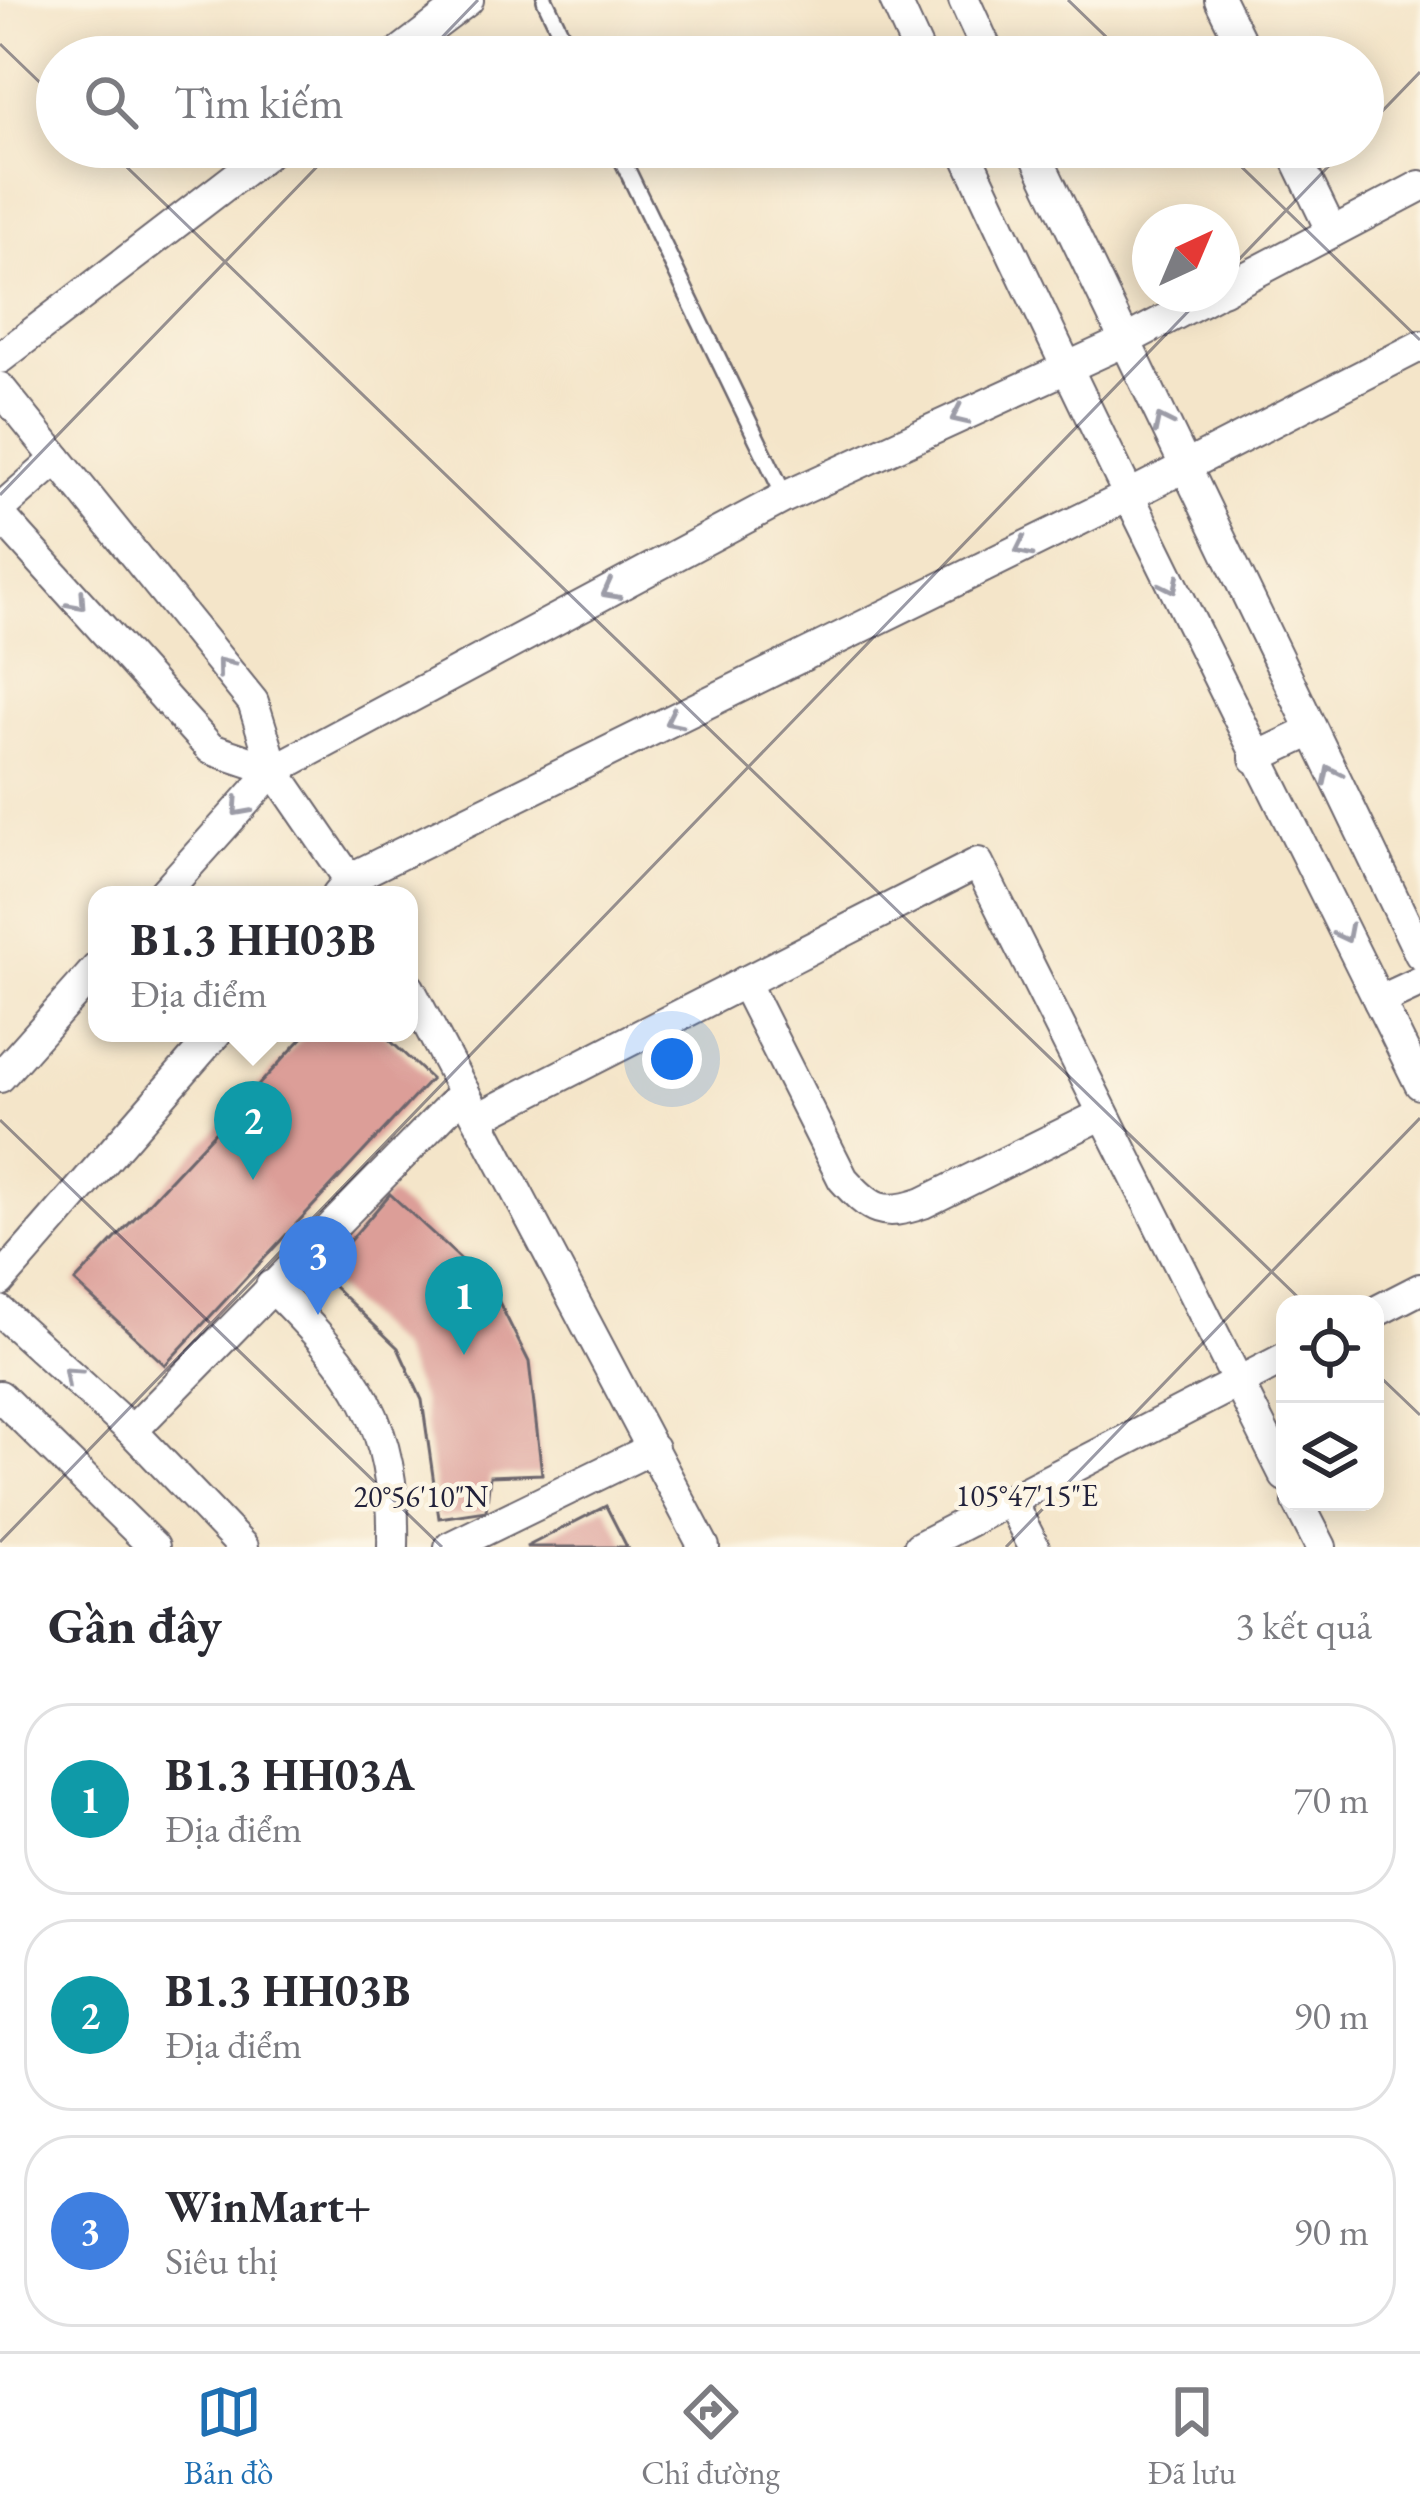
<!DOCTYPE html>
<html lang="vi">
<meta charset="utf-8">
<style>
:root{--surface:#fff;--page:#f2f2f3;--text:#2b2b33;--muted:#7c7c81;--line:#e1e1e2;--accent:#1f6fb2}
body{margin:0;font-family:"EB Garamond",serif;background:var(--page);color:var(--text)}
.controls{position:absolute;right:36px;bottom:36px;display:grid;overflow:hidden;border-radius:24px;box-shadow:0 6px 30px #0003}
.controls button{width:108px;height:108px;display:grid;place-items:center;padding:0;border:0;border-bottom:3px solid var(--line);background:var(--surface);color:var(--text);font:60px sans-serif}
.compass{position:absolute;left:1132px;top:204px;width:108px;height:108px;border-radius:50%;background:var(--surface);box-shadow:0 6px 30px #0003;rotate:44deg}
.you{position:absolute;left:672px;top:1059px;width:42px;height:42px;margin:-30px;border:9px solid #fff;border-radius:50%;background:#1a73e8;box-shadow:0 0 0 18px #1a73e833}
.badge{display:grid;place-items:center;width:78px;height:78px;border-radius:50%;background:var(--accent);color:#fff;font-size:39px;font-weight:700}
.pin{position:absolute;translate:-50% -99px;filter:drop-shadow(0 3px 6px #0008)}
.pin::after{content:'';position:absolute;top:63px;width:42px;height:36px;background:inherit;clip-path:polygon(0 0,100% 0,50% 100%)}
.popup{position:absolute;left:88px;top:886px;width:330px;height:156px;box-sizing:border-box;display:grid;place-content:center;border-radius:24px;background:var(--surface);filter:drop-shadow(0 3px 9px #0005);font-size:39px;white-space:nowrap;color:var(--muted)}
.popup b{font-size:45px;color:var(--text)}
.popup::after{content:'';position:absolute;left:50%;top:100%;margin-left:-24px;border:24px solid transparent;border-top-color:var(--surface)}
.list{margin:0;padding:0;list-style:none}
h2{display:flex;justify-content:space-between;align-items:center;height:156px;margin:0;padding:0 48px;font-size:51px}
h2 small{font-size:39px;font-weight:400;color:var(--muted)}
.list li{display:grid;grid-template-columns:78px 1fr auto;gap:36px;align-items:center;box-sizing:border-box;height:192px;margin:0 24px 24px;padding:0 24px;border:3px solid var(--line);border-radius:48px}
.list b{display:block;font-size:45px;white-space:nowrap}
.list p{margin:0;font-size:39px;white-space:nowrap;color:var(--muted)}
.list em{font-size:39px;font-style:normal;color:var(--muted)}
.icon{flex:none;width:66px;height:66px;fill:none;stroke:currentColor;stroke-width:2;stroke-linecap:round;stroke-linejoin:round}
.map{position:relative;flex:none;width:1420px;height:1547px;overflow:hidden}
.search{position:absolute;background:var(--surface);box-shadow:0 6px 30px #0003;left:36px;right:36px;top:36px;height:132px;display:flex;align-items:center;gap:30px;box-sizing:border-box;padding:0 42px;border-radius:66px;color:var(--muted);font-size:45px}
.sheet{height:804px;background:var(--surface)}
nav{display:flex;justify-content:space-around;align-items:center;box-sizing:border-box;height:168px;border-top:3px solid var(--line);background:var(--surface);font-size:33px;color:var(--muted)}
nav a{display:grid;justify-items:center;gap:6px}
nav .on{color:var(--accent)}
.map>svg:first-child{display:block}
</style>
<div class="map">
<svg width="1420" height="1547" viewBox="0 0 1420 1547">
<rect width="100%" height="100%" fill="#fcf5e5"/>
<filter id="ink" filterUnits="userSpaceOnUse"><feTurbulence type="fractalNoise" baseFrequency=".00833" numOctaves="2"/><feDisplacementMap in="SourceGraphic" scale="24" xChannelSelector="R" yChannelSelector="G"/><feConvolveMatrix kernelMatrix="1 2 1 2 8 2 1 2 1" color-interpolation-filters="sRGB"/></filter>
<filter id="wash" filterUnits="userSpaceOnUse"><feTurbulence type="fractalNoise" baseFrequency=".004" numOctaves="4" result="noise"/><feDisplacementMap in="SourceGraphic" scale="48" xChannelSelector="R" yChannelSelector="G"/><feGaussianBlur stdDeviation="2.7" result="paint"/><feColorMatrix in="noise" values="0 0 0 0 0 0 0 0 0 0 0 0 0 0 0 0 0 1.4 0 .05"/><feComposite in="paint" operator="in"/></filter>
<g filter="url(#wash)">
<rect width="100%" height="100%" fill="#f4e5c9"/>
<g id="blocks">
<g fill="#dc9e98">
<polygon points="307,1033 382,1033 431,1079 165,1365 75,1282"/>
<polygon points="390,1194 492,1288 529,1362 542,1474 490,1476 486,1511 439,1518 422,1400 398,1348 309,1263 335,1235 347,1244"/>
<polygon points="606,1506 627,1547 526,1547"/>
</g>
</g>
</g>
<g filter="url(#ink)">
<use href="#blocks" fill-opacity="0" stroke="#6c666d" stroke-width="3"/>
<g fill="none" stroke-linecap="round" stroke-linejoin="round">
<g stroke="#6c666d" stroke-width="20">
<g id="lane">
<polyline points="545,0 572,57"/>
<polyline points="616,147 785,497"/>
</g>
</g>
<g stroke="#6c666d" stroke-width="34">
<g id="street">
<polyline points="895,0 921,57"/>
<polyline points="964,0 990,57"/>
<polyline points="1220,0 1248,57"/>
<polyline points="393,57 468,0"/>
<path d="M963,147C1109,463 1266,772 1420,1084"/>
<polyline points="1032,147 1420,954"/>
<polyline points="1291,147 1332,232"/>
<polyline points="1222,290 1420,186"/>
<polyline points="0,358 275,147"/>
<polyline points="0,388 253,702 274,770 360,895"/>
<polyline points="0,509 57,459"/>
<polyline points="0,515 211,749 274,770"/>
<polyline points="1255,758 1310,732"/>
<polyline points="162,895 274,770 785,497 1123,342 1214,294"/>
<polyline points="337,895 351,878 1128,496 1420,346"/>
<path d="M744,982L843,1179C871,1210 882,1217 923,1203L1103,1114"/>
<polyline points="409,988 704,1547"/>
<polyline points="1379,1001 1420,982"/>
<polyline points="0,1077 97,968"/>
<polyline points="478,1118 978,863 1285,1476"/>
<polyline points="0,1281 216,1033"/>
<path d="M271,1286C357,1372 396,1421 393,1547"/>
<polyline points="0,1311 132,1431 243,1547"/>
<polyline points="1375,1312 1420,1289"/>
<polyline points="0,1396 154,1547"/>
<polyline points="132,1431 464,1092"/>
<polyline points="1010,1500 1034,1547"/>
<polyline points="1298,1502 1321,1547"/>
<polyline points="450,1547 653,1448"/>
<polyline points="919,1547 1285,1358"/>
</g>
</g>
<use href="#lane" stroke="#fff" stroke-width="15"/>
<use href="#street" stroke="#fff" stroke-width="30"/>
</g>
<defs><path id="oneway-chevron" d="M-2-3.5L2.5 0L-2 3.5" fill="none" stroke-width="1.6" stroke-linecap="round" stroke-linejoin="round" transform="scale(3)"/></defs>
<g stroke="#9c9ca7">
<use href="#oneway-chevron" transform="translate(959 416) rotate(155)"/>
<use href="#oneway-chevron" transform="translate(1162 423) rotate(-116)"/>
<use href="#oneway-chevron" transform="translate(1023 548) rotate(154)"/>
<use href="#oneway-chevron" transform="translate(1171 585) rotate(64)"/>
<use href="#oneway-chevron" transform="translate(610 591) rotate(152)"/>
<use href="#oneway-chevron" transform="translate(78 602) rotate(48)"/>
<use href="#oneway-chevron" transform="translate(224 666) rotate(-129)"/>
<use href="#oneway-chevron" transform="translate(673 720) rotate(154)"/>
<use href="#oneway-chevron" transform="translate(1331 774) rotate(-116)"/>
<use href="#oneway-chevron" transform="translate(240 808) rotate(132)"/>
<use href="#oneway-chevron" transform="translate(1345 934) rotate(63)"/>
<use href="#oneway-chevron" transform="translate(71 1375) rotate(-138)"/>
</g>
</g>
<path fill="none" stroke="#22223b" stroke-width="3" stroke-opacity="0.45" d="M1068,0L1127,57M0,44L57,99M423,57L478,0M1363,131L1420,72M106,147L1305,1304M1221,147L1420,340M1222,277L1347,147M0,495L336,147M0,1120L442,1547M1375,1372L1420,1415M0,1542L1205,294M1006,1547L1420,1118"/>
<g font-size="30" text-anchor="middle" fill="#22223b" stroke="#fcf5e5" stroke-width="9" stroke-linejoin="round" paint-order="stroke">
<text x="1027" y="1506">105°47'15"E</text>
<text x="421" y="1507">20°56'10"N</text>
</g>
</svg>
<div class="controls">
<button><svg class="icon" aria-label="locate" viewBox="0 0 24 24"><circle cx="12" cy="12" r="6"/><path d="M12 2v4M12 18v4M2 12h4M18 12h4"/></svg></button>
<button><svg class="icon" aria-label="layers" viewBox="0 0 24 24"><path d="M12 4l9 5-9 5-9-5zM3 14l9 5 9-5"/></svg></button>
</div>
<svg class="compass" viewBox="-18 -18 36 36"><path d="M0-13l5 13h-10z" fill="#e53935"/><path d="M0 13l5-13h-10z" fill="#7c7c81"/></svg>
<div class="you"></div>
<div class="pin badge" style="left:464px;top:1355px;background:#0f9aa8">1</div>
<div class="pin badge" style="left:253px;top:1180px;background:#0f9aa8">2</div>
<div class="popup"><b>B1.3 HH03B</b>Địa điểm</div>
<div class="pin badge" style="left:318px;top:1315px;background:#3f7fe0">3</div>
<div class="search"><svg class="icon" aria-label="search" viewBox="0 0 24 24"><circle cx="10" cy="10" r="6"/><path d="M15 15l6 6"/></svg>Tìm kiếm</div>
</div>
<section class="sheet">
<h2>Gần đây<small>3 kết quả</small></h2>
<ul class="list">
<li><span class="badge" style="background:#0f9aa8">1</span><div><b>B1.3 HH03A</b><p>Địa điểm</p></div><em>70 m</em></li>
<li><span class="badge" style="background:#0f9aa8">2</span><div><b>B1.3 HH03B</b><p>Địa điểm</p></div><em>90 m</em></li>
<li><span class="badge" style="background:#3f7fe0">3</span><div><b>WinMart+</b><p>Siêu thị</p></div><em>90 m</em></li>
</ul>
</section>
<nav>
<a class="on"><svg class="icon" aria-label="map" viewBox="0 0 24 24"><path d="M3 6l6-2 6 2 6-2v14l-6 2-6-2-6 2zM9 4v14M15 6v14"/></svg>Bản đồ</a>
<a><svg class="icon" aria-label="directions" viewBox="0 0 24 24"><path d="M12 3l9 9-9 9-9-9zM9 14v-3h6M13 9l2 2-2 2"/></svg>Chỉ đường</a>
<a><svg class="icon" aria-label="saved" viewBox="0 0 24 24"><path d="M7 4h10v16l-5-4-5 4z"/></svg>Đã lưu</a>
</nav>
